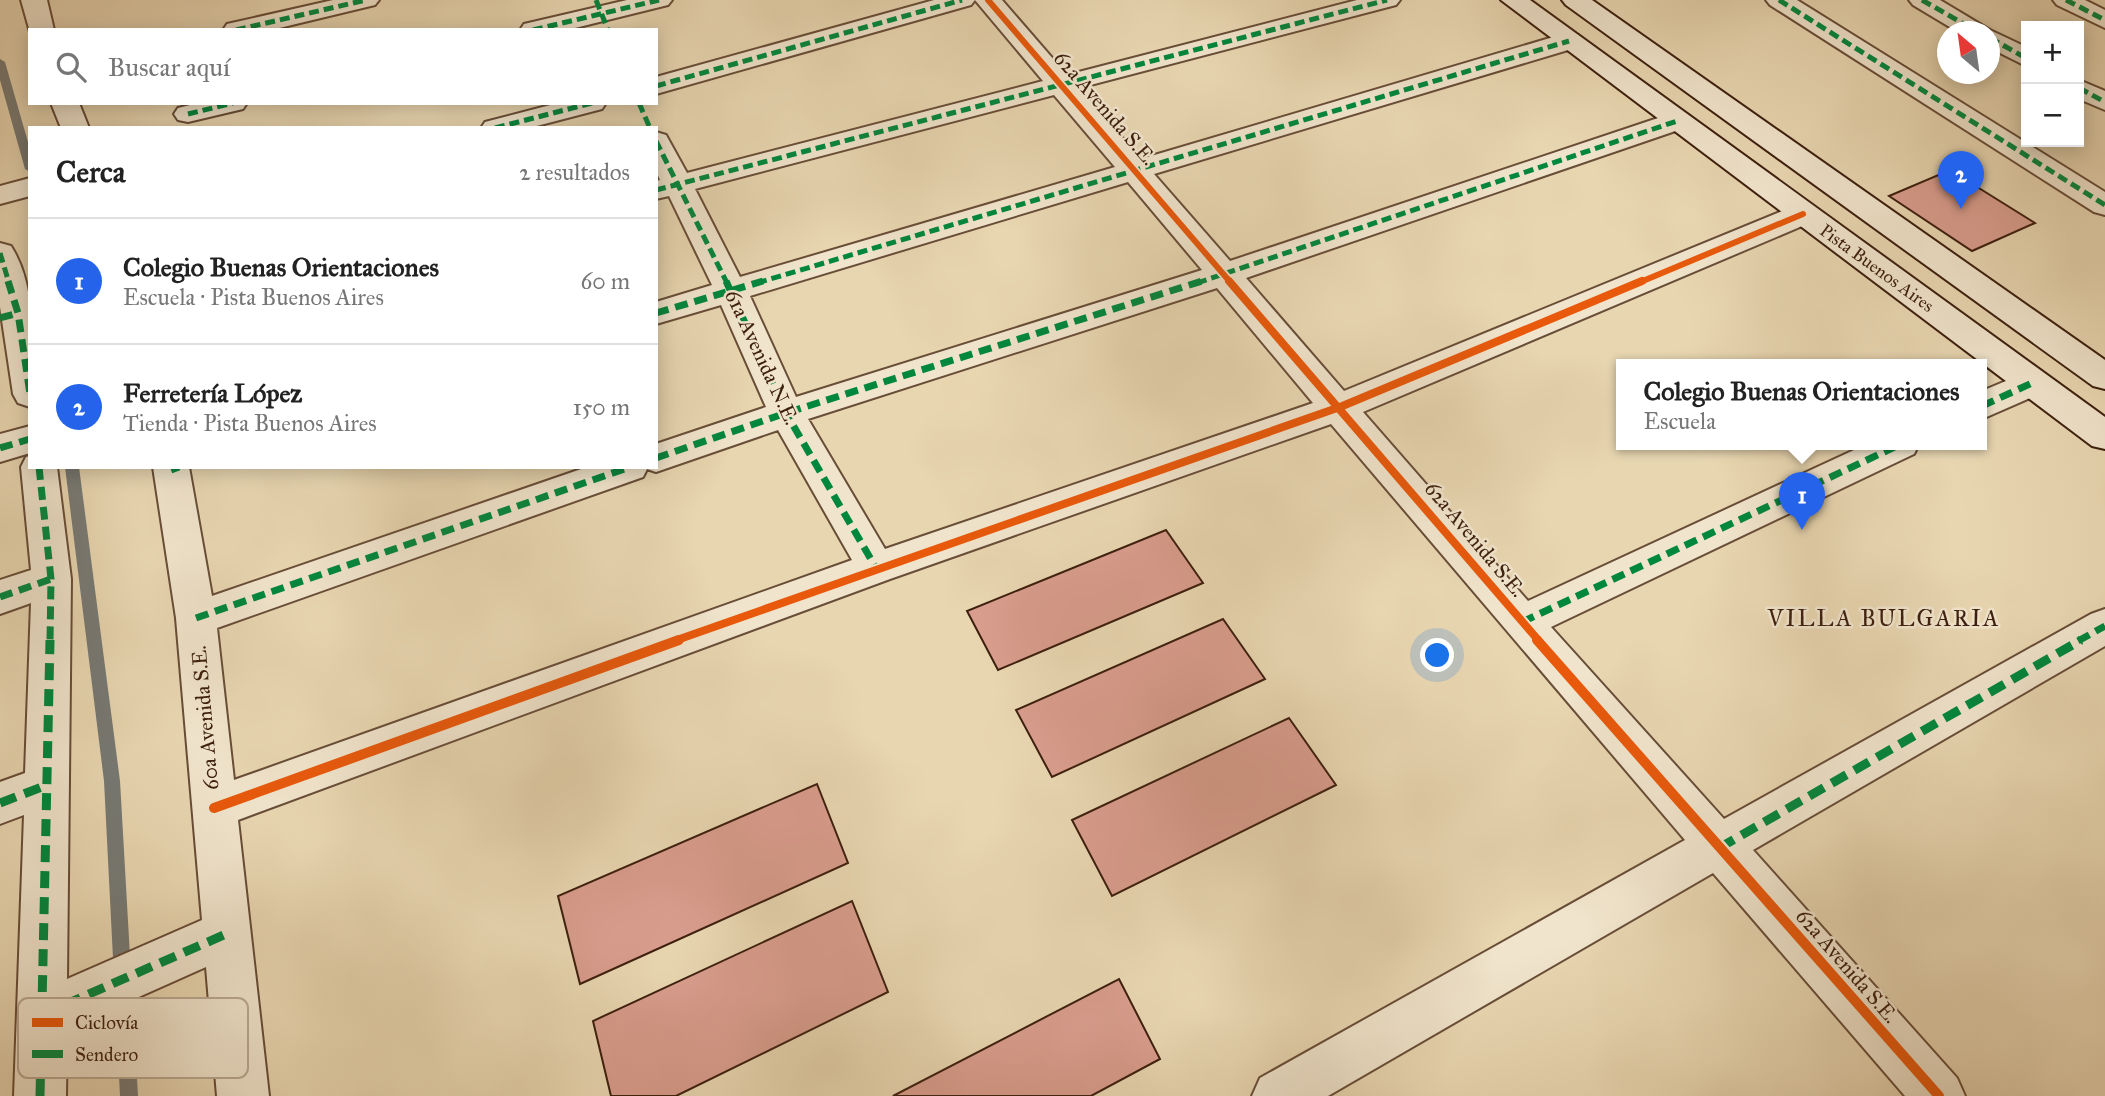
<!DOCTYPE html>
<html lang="es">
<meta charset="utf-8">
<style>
:root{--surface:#fff;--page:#f2f2f2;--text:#222;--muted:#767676;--line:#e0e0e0;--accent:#2563eb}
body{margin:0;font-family:"IM FELL Great Primer",serif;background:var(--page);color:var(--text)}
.controls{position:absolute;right:21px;top:21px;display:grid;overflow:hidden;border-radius:0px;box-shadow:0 4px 18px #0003}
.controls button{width:63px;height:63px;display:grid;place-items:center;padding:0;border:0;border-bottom:2px solid var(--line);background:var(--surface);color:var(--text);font:35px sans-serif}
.compass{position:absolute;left:1937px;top:21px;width:63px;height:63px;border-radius:50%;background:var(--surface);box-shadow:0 4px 18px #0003;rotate:331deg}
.you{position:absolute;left:1438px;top:656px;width:24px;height:24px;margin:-18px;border:5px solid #fff;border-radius:50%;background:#1a73e8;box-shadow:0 0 0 10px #1a73e833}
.badge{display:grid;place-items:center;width:46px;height:46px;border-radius:50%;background:var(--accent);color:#fff;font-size:23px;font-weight:700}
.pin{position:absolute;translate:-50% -58px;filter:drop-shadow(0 2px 4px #0008)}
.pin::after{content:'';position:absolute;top:37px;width:24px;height:21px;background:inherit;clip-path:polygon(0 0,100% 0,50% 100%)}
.popup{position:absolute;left:1616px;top:359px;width:371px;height:91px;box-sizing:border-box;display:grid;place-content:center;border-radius:0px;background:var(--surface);filter:drop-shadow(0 2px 5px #0005);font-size:23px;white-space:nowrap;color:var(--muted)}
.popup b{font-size:26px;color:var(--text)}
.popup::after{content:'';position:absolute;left:50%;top:100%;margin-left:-14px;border:14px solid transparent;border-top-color:var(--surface)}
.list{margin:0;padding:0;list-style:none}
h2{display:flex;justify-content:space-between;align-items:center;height:91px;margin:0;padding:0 28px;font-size:30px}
h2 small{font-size:23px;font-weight:400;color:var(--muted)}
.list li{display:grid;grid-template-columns:46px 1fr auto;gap:21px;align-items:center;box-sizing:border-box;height:126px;padding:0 28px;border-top:2px solid var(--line)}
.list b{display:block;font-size:26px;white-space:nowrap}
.list p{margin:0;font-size:23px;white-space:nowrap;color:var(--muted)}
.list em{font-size:23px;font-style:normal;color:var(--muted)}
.icon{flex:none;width:38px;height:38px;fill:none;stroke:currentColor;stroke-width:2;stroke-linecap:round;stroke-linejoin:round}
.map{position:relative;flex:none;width:2105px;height:1096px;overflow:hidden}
.search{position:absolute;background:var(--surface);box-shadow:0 4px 18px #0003;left:28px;top:28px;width:630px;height:77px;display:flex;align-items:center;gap:18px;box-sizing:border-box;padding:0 24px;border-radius:0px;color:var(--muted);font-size:26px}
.panel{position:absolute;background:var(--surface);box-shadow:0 4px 18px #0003;left:28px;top:126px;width:630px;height:343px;border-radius:0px}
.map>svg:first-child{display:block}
</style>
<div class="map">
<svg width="2105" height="1096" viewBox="0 0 2105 1096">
<rect width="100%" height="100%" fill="#e8d6b1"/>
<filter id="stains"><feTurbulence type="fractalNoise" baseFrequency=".00286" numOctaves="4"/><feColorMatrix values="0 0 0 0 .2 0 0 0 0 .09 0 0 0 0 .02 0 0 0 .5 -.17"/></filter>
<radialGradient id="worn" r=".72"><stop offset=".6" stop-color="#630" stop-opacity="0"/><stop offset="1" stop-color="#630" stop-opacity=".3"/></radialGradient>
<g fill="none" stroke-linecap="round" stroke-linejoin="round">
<g fill="#777a75" fill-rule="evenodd">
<polygon points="0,59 5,62 30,149 30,172 25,169 0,80"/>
<polygon points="65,467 79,467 120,781 138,1096 120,1096 104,781"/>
</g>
</g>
<g fill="#d99d8d" stroke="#3d1f0e" stroke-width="2">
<polygon points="1950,170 2035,223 1972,251 1889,196"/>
<polygon points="1166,530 1203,583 998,670 967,611"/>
<polygon points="1223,619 1265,679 1052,777 1016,710"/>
<polygon points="1289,718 1336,785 1112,896 1072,820"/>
<polygon points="817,784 848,863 580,984 558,896"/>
<polygon points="852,901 888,992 676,1096 611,1096 593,1021"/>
<polygon points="1119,979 1160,1059 1091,1096 893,1096"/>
</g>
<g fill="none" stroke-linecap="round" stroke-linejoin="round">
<g stroke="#684d37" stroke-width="4">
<g id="minor">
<polygon points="21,0 47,0 54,30 30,30 30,32"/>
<polygon points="333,0 379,0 375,5 271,30 223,30 227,24"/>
<polygon points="627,0 672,0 668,5 567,30 520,30 524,24"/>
<polygon points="934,0 975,0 971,5 656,94 656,77"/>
<path d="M975,0H1002L1067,75L1357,0H1400L1396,5L1079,88L1141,159L1560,35L1569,33L1578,35L1582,41L1578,47L1154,174L1230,261L1667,115L1677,113L1687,115L1691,121L1687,127L1246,278L1344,391L1792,207L1803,204L1814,207L1818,214L1814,221L1363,412L1528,601L1867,444H1919L1914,454L1551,627L1724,819L2091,614L2105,609V646L1753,850L1957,1078L1965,1096H1905L1713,873L1328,1096H1252L1260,1078L1685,840L1331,424L890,579L238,820L269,1096H217L206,967L67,1029L66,1096H14L24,815L0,824V782L25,773L31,603L0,614V580L31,570L21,467L26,457L30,456V467H57L71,579L67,979L202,920L176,618L153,467H189L212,596L587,467H656V444L766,407L721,305L656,324V302L712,285L669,196L656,199V181L660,180L656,171V132L666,135L687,173L1043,81ZM1054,95L1115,167L740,277L695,189ZM1128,182L1202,270L796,397L750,296ZM1217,288L1313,403L885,549L808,419ZM778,430L852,560L234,780L217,628L643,477L647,469L656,472Z"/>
<polygon points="1766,0 1797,0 2105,192 2105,215 2094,212 1770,5"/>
<polygon points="1909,0 1940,0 1990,30 2026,47 2026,66 1990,48 1990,32 1958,32 1913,5"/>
<polygon points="2053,0 2085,0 2105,10 2105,28 2057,5"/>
<polygon points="2079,80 2105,91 2105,110 2079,99"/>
<polygon points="51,103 79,103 89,128 61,128"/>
<polygon points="198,103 247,103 243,109 188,122 178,120 174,114 178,108"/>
<polygon points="558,103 606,103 602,109 529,128 481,128 485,122"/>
<polygon points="30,178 30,196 0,204 0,186"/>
<path d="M0,243L11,246C40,291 30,355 30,407L18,403L13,394L0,307Z"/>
<polygon points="2032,370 2044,374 2049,383 2044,392 1982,419 1982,391"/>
<polygon points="30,426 30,453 0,462 0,434"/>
</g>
</g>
<g stroke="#3d1f0e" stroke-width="4">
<g id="secondary">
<polygon points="1501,0 1530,0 2105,417 2105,449 2092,446"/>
<polygon points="1562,0 1592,0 2105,360 2105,389 2093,386 1566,5"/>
</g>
</g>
<use href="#minor" fill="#f0e4cc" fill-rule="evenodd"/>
<use href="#secondary" fill="#f0e4cc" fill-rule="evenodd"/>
<g stroke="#00873e" stroke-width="5" stroke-dasharray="10 5" stroke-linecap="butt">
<polyline points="596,0 608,30"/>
<polyline points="1779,0 2105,205"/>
<polyline points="1922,0 1978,32"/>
<polyline points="2066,0 2105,20"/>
<polyline points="236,30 366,0"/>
<polyline points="533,30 659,0"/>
<polyline points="1990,38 2026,58"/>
<polyline points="656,86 962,0"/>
<polyline points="2079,88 2105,102"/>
<polyline points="639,103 650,128"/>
<polyline points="188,114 233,103"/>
<polyline points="495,128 592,103"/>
<polyline points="656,141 727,283"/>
<polyline points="656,190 1387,0"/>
<polyline points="0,253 9,283"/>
<polyline points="757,283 1569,41"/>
<polyline points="1197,283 1677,121"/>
</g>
<g stroke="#00873e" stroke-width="7" stroke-dasharray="13 7" stroke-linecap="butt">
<polyline points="8,281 18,313 30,394"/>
<polyline points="726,281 786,413 876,568"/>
<polyline points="656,313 763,281"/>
<polyline points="0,318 18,313"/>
<polyline points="1982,406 2032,383"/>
<polyline points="0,448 30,439"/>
<polyline points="656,458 786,413 1202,281"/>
<polyline points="39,467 51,579 50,641"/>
<polyline points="171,470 179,467"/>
<polyline points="0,597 51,579"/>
<polyline points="196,618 630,467"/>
<polyline points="1522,622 1901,444"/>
<polyline points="2078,641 2105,626"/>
</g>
<g stroke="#00873e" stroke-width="9" stroke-dasharray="17 9" stroke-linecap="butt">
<polyline points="0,803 47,785"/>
<polyline points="1719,848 2081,640"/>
<polyline points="41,1015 226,934"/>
<polyline points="40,1096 50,640"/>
</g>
<g stroke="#f0e4cc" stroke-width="10">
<g id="cycleway-far2">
<polyline points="988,0 1231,283"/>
<polyline points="1638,283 1803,214"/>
</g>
</g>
<g stroke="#f0e4cc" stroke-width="12">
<g id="cycleway-far1">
<polyline points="1229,281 1539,641"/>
<polyline points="674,641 1340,407 1642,281"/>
</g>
</g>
<g stroke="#f0e4cc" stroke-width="15">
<g id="cycleway">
<polyline points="1537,640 1939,1096"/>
<polyline points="214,808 679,640"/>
</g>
</g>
<use href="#cycleway-far2" stroke="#e8590c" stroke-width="6"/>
<use href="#cycleway-far1" stroke="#e8590c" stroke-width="8"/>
<use href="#cycleway" stroke="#e8590c" stroke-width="10"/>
</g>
<g text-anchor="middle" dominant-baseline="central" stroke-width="5" stroke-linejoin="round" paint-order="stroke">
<g font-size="18" fill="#3d1f0e" stroke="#f0e4cc">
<text transform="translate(1877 268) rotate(36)">Pista Buenos Aires</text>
</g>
<g font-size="21" fill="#3d1f0e" stroke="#f0e4cc">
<text transform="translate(1105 108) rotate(49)">62a Avenida S.E.</text>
<text transform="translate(762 357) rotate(65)">61a Avenida N.E.</text>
<text transform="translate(1475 539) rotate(50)">62a Avenida S.E.</text>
<text transform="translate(205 718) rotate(-95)">60a Avenida S.E.</text>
<text transform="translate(1847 966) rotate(49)">62a Avenida S.E.</text>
</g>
<g font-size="23" letter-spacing="2" fill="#3d1f0e" stroke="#f0e4cc">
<text x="1884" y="618">VILLA BULGARIA</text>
</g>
</g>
<rect x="18" y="998" width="230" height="80" rx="10" fill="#f0e4cc" stroke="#baa993" stroke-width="2"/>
<rect x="32" y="1018" width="31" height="9" fill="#e8590c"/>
<rect x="32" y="1050" width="31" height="8" fill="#00873e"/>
<g font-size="19" fill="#3d1f0e">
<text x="75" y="1029">Ciclovía</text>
<text x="75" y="1061">Sendero</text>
</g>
<rect width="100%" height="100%" filter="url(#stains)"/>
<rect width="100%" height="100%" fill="url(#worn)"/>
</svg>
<div class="controls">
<button>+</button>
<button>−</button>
</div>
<svg class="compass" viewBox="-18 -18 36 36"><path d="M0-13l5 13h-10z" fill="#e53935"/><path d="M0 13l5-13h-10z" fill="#767676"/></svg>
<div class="you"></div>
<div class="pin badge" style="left:1802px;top:530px">1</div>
<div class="popup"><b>Colegio Buenas Orientaciones</b>Escuela</div>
<div class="pin badge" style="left:1961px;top:209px">2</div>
<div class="search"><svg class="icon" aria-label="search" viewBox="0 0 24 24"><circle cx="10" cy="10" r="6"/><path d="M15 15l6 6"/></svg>Buscar aquí</div>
<section class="panel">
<h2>Cerca<small>2 resultados</small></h2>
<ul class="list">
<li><span class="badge">1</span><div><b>Colegio Buenas Orientaciones</b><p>Escuela · Pista Buenos Aires</p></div><em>60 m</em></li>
<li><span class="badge">2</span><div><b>Ferretería López</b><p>Tienda · Pista Buenos Aires</p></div><em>150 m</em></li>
</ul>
</section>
</div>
